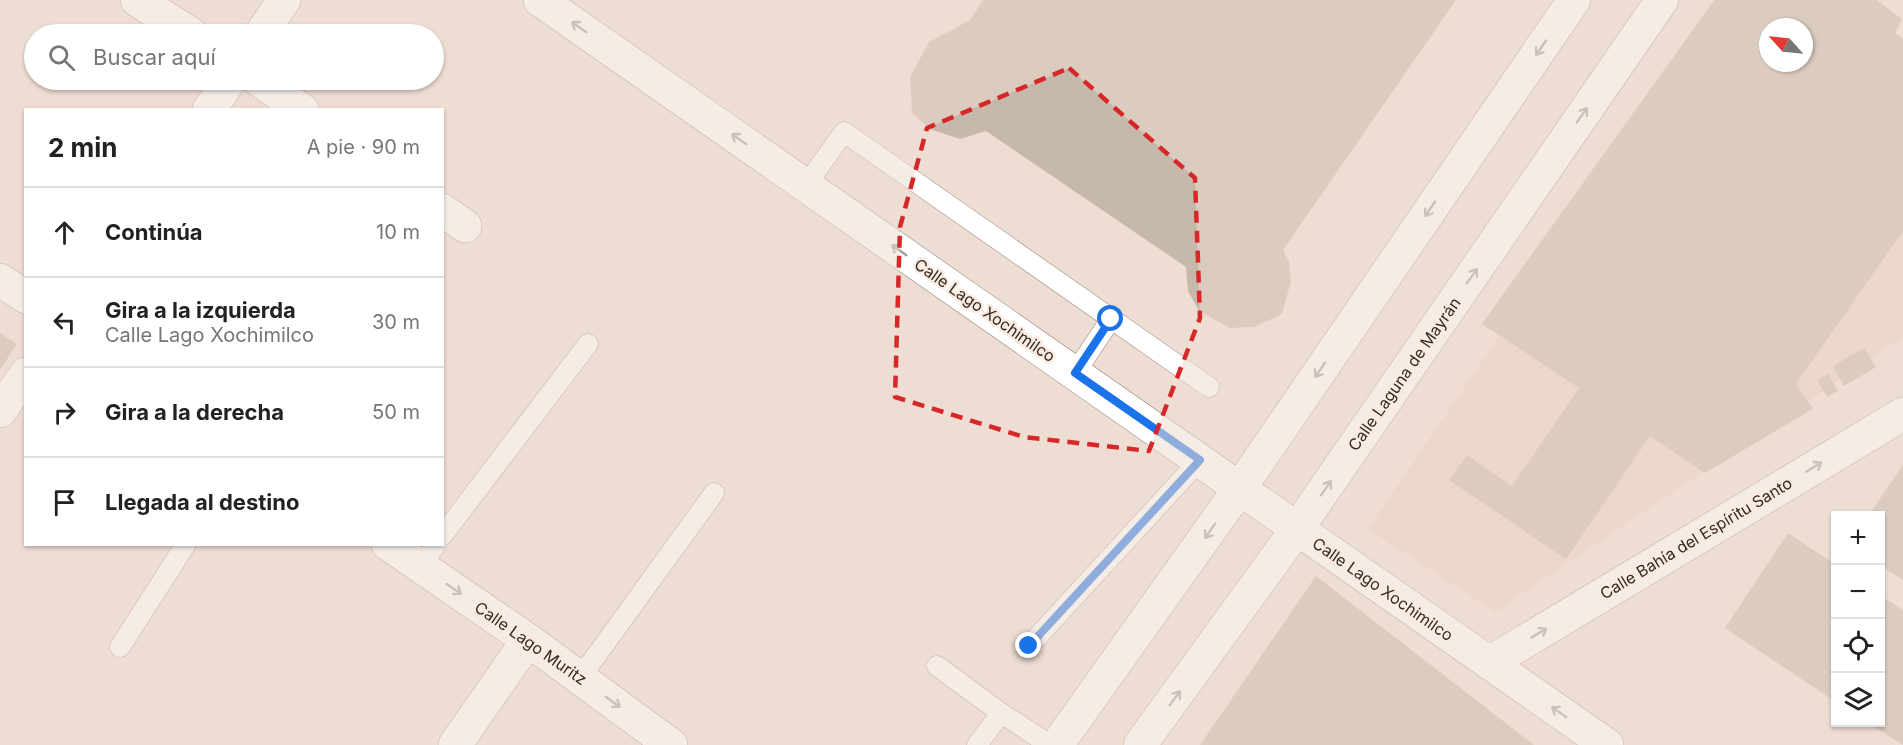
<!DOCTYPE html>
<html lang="es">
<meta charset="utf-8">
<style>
:root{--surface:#fff;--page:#f6f6f6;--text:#222;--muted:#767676;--line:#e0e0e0}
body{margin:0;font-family:Inter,sans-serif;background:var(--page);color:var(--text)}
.controls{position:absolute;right:18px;bottom:18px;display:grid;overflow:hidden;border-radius:0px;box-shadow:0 2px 4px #0004}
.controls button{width:54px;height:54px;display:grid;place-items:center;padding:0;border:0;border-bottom:2px solid var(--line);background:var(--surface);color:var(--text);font:30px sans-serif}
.compass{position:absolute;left:1759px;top:18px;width:54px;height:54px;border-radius:50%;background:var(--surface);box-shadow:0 2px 4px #0004;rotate:297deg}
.stop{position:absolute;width:18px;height:18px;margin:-14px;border:4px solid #1a73e8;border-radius:50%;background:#fff}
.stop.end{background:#1a73e8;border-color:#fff;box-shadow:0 2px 6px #0008}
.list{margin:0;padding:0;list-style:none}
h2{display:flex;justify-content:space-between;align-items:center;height:78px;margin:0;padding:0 24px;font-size:26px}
h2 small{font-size:20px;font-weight:400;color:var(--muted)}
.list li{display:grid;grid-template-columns:39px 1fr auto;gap:18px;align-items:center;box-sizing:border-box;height:90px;padding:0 24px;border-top:2px solid var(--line)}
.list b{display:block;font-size:22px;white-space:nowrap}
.list p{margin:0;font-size:20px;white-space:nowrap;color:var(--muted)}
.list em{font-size:20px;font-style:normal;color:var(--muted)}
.icon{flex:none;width:33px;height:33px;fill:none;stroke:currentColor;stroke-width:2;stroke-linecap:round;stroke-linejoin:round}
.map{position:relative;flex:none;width:1903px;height:745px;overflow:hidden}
.search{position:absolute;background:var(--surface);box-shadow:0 2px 4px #0004;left:24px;top:24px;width:420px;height:66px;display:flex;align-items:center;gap:15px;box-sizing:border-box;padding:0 21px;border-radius:33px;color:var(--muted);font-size:22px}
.panel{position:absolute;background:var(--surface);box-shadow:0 2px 4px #0004;left:24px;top:108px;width:420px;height:438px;border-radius:0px}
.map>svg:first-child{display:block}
</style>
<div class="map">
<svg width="1903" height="745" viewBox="0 0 1903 745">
<rect width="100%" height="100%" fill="#eeddd2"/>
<path fill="#e8d1c2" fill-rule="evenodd" d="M1728,0H1861L1903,146V337L1495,612L1368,529ZM1768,27H1804V63H1768Z"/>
<g fill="#c6b9ac" fill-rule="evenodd">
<polygon points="983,0 1456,0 1283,250 1289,261 1291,281 1282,314 1254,327 1230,328 1199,311 1188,291 1186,267 986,131 960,139 930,129 912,113 910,77 929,42 970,20"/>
<path d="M1714,0H1877L1902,19L1895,33L1903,39V231L1796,384L1813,409L1705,473L1650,436L1566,559L1449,480L1467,455L1512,486L1579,388L1482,324ZM1768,27H1804V63H1768Z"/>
<polygon points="0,333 17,344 0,370"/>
<polygon points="1864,348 1876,367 1844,386 1833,366"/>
<polygon points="1828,374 1838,391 1827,397 1817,380"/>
<polygon points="1903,465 1903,580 1880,565 1880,516 1868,516"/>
<polygon points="1788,533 1836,565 1836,702 1725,628"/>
<polygon points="1316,576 1534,745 1200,745"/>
<polygon points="1880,595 1903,610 1903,745 1866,722 1880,722"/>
</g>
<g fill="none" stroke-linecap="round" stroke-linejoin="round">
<g stroke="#908177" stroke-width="21">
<g id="service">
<polyline points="806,185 844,132 1209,387"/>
<polyline points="1075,373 1111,319"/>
<polyline points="442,536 588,344"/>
<polyline points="421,567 436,544"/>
<polyline points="1029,646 1200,460"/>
<polyline points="120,647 186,544"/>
<polyline points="937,666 1001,713"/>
<polyline points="580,678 714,493"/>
<polyline points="977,745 1001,713 1050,745"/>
</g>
</g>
<g stroke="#908177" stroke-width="34">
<g id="minor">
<polyline points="137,0 191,34"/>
<polyline points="540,0 1607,745"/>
<polyline points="259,80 302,110"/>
<polyline points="442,210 465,226"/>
<polyline points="0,280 26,297"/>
<polyline points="388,544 528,640 671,745"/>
<polyline points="1489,663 1903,414"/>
<polyline points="455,745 528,640"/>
</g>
</g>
<g stroke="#908177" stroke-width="34">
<g id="tertiary">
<polyline points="261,34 284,0"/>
<polyline points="209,110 230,80"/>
<polyline points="0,411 26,374"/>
<polyline points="1057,745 1240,488 1574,0"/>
<polyline points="1140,745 1297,529 1662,0"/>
</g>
</g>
<use href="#service" stroke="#fff" stroke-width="20"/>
<use href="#minor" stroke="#fff" stroke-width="33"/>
<use href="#tertiary" stroke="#fff" stroke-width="33"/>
</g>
<defs><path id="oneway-shaft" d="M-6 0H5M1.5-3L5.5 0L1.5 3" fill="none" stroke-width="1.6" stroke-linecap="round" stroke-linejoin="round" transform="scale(1.5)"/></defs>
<g stroke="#a2a09e">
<use href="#oneway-shaft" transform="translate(579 27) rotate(-145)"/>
<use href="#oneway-shaft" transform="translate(1541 48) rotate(124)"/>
<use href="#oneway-shaft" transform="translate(1582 115) rotate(-55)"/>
<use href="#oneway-shaft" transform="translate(739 139) rotate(-145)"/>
<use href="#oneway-shaft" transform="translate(1430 209) rotate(124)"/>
<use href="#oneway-shaft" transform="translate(899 250) rotate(-145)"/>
<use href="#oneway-shaft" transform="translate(1472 276) rotate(-55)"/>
<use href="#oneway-shaft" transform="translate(1320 370) rotate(124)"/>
<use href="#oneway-shaft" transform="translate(1814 467) rotate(-31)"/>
<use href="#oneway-shaft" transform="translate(1326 488) rotate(-55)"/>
<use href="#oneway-shaft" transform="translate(1210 531) rotate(125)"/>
<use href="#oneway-shaft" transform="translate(454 589) rotate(34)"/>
<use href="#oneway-shaft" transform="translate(1539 633) rotate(-31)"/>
<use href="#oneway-shaft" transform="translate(1175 698) rotate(-54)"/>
<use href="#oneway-shaft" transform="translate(613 702) rotate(36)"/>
<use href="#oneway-shaft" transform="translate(1559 712) rotate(-145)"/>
</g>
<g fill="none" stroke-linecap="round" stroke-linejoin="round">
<polyline stroke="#1a73e8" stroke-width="8" points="1029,646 1200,460 1075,373 1111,319"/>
</g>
<path d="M0 0H1903V745H0ZM1069,68L1195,178L1200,318L1149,451L1024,437L895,397L900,227L927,128Z" fill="#eeddd2" fill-opacity=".55" fill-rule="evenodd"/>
<path fill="none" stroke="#d62828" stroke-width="4.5" stroke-dasharray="12 8" stroke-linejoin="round" d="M1069,68L1195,178L1200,318L1149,451L1024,437L895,397L900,227L927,128Z"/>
<g text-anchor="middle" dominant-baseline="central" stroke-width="5" stroke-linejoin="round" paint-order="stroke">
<g font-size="16" fill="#312b27" stroke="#fbeadf">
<text transform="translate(985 310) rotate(35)">Calle Lago Xochimilco</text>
<text transform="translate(1404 374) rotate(-55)">Calle Laguna de Mayrán</text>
<text transform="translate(1696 538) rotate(-31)">Calle Bahía del Espíritu Santo</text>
<text transform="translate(1383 589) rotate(35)">Calle Lago Xochimilco</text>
<text transform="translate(531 643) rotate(35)">Calle Lago Muritz</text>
</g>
</g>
</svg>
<div class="controls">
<button>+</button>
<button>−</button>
<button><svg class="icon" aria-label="locate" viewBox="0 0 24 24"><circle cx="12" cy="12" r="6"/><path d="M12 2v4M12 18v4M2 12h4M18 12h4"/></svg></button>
<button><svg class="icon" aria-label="layers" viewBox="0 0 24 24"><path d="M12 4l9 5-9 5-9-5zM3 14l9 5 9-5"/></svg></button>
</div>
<svg class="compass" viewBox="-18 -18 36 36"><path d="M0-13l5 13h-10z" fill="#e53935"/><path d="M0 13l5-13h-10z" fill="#767676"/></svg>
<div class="stop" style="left:1111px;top:319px"></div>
<div class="stop end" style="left:1029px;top:646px"></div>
<div class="search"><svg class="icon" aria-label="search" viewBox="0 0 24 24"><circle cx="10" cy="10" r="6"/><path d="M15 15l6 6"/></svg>Buscar aquí</div>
<section class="panel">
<h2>2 min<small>A pie · 90 m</small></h2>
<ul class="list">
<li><svg class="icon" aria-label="ahead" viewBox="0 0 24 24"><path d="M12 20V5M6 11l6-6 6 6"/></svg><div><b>Continúa</b></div><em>10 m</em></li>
<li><svg class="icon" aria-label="left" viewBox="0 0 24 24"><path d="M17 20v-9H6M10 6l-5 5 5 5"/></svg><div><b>Gira a la izquierda</b><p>Calle Lago Xochimilco</p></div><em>30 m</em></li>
<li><svg class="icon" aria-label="right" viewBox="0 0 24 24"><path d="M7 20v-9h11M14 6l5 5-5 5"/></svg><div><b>Gira a la derecha</b></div><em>50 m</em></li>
<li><svg class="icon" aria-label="arrive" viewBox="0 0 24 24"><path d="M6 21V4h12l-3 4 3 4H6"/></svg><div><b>Llegada al destino</b></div></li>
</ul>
</section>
</div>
